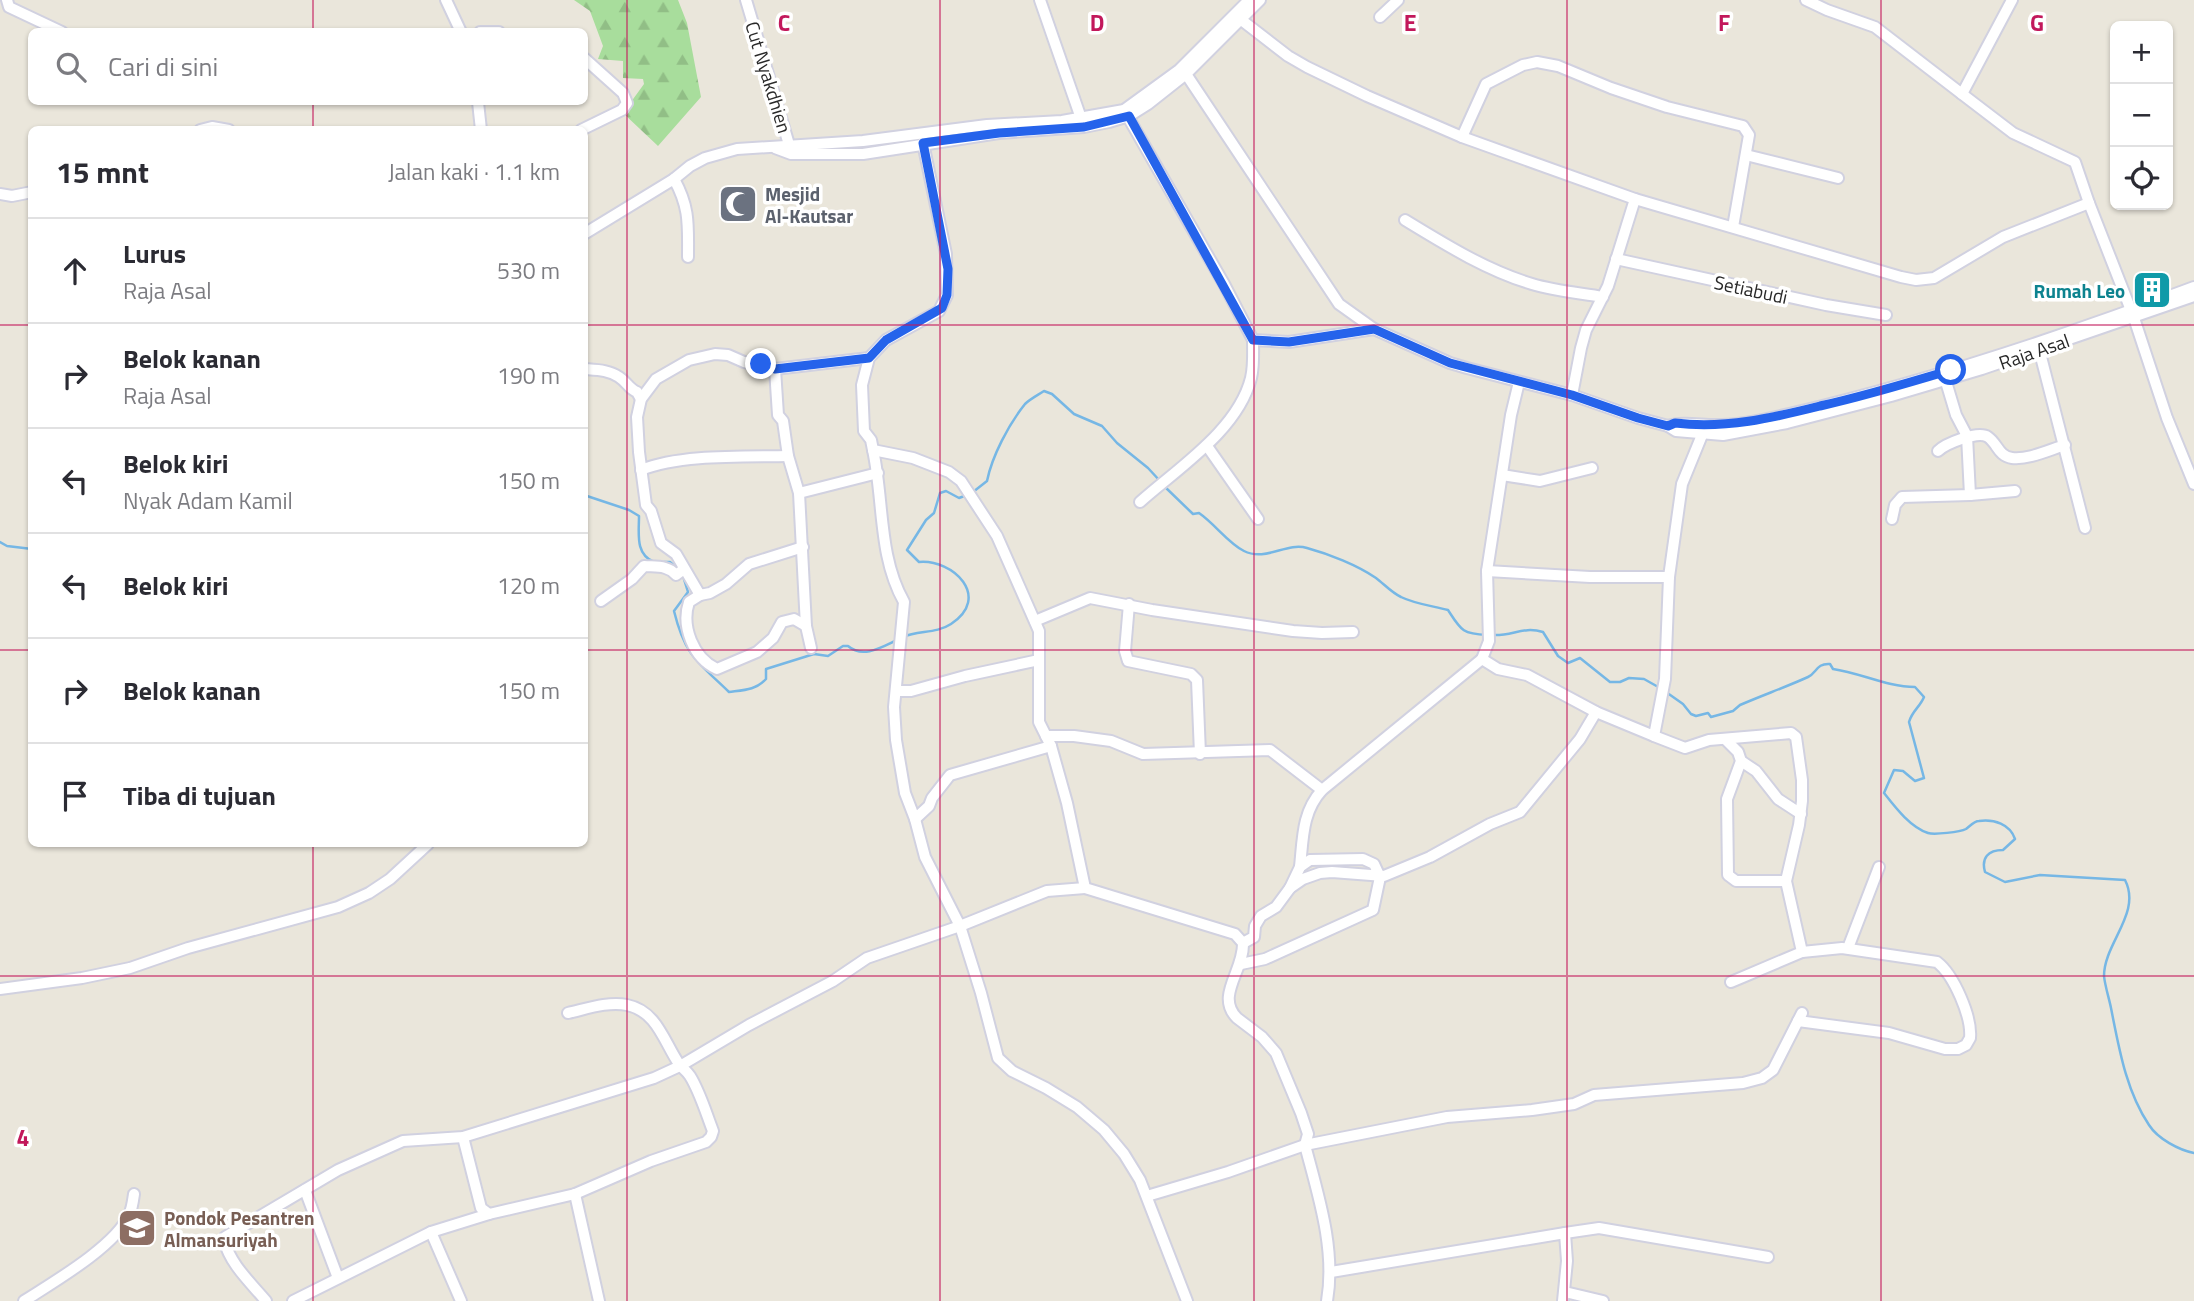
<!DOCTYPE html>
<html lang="id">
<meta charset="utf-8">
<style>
:root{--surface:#fff;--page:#f7f7f7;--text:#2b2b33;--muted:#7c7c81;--line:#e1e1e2}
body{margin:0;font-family:"Titillium Web",sans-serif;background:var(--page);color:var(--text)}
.controls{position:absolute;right:21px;top:21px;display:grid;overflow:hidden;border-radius:10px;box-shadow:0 2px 5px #0004}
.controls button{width:63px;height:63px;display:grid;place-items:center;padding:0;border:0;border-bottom:2px solid var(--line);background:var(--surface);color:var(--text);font:35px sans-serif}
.stop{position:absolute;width:21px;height:21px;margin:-16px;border:5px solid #2563eb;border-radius:50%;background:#fff}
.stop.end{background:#2563eb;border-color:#fff;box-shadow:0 2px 7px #0008}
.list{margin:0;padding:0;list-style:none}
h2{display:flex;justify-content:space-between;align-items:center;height:91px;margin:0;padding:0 28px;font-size:30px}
h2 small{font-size:23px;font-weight:400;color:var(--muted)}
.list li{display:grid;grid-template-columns:46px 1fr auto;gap:21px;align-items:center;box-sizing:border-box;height:105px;padding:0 28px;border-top:2px solid var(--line)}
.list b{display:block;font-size:26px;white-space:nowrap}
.list p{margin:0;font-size:23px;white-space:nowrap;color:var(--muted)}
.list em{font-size:23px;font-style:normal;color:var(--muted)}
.icon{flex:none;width:38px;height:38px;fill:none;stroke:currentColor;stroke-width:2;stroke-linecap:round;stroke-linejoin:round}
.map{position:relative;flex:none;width:2194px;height:1301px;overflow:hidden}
.search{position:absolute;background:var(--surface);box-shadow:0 2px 5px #0004;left:28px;top:28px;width:560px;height:77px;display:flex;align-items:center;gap:18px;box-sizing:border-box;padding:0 24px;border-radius:10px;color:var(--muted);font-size:26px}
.panel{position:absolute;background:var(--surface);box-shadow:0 2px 5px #0004;left:28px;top:126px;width:560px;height:721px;border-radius:10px}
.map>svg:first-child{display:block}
</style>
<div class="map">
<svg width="2194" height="1301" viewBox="0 0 2194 1301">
<defs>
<pattern id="forest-firs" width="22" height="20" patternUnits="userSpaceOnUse" patternTransform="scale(1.75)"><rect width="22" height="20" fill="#a8dd9c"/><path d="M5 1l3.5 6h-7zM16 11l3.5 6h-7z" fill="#91be86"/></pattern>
</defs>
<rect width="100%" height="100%" fill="#eae6db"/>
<polygon fill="url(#forest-firs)" points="574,0 678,0 687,23 701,97 658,146 623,113 644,84 643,79 623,78 623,61 598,59 603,46 590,11"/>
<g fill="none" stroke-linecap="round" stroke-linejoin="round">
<g stroke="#76b7e5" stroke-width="2.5">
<path d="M1164,486L1193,514L1199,513C1215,524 1228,543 1244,551C1266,562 1286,542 1307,548C1329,554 1357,565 1376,578C1384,584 1392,593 1401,597C1415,604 1433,606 1448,610C1461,630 1462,634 1487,635"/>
<path d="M973,492L987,481C992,456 1009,424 1025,404C1030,399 1038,395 1044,391L1052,394L1074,414L1102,426L1117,443L1148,468L1160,481"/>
<path d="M584,495L629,510L639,516C639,534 635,554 654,562"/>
<polyline points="0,542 7,546 32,549"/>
<polyline points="664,562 670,562 679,570"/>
<path d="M683,576L688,592L674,611C685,656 698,662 729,692C744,690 756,690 766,679V669L814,654L828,656L843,646H848C863,659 882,647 897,640"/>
<path d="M1493,635C1513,636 1523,626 1543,632L1558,656L1568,663L1580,658L1610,682H1620L1629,678L1644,679L1660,688"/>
<path d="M903,637C918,630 936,634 951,624C992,597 953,559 919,562L907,550L926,520L934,513L940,493L946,491L959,498L967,495"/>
<path d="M1666,692L1683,704L1691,714L1696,716L1708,713L1711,717L1733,711L1740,705C1763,695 1786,687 1808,677C1817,673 1816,663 1830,664L1833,669C1861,673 1887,687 1915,687L1924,697C1920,707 1912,711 1909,722L1924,778L1915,781L1903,771L1894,770L1884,793C1895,807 1910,827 1928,833C1934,835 1960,832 1966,829C1970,826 1974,821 1979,821C1994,819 2010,824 2015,839L2003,850C1988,850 1981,858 1985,872L2005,882L2040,875L2125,880C2142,913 2104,943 2104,976C2105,986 2109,998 2111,1008C2119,1048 2126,1091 2149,1125C2158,1139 2179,1150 2194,1153"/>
</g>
<g stroke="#d1d1e0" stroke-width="14">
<g id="minor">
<polyline points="7,0 9,7 62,32"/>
<polyline points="446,0 461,32"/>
<polyline points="746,0 790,148"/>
<polyline points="1040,0 1083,124"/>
<polyline points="1806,0 1827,10 1875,27 1962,94 2012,0"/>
<polyline points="1235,15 1288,56 1307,67 1367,96 1462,137 1635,199 1901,277 1916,280 1934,278 2003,237 2089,203"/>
<polyline points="1380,17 1398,0"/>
<polyline points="480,32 499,32"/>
<polyline points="1186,74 1339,304 1374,329"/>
<polyline points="1962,94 2013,133 2075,162 2089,203 2134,318 2167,418 2194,484"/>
<polyline points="478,102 481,130"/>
<polyline points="1124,110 1224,284 1253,340 1289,342 1374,329 1450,363 1467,368 1572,395 1638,418 1668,426 1676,431 1723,435 1787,423 1891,396 1982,369 2194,296"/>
<polyline points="200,130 212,127 229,130"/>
<polyline points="581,130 622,110 627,103 623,93 584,58"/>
<polyline points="1462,137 1486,84 1523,65 1537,62 1558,66 1611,88 1667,107 1743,126 1749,135 1733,227"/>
<path d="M923,143L946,254L947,295L939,311L886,340L869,358L862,385L864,431L871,440L873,450L913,458L949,472L961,481L997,536L1039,631V722L1051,746L1067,803L1085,888L1235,934L1243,943C1244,971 1215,996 1237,1018L1262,1037L1276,1053L1301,1113L1308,1134L1305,1145C1318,1195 1336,1249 1327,1301"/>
<polyline points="775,148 791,154 863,154 999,133 1084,127 1109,122 1129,116 1148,104 1186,74 1260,0"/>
<polyline points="1746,155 1838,178"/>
<path d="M674,179C690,208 688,225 688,257"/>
<polyline points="0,194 12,196 32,192"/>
<path d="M1405,220C1446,245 1486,270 1532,284C1555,291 1580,293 1603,297"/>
<polyline points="584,234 674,179 690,166 705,158 737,149 863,141 987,125 1062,121 1124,110 1179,70 1249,0"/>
<polyline points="1616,259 1826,305 1886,315"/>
<polyline points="2039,349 2085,528"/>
<path d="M584,369C597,370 609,370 619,377C627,382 629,389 637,392L641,399"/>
<polyline points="775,369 778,415 783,421 788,456 799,493 806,626 811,648"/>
<polyline points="1519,382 1511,415 1487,571 1489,641 1482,659 1498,669 1527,675 1596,712 1654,736 1665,679 1669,577 1682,484 1702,435"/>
<polyline points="1572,395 1581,348 1586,330 1608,286 1635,199"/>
<path d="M1668,426C1684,421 1704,426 1721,425C1743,425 1767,419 1789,414C1926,382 2061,337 2194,287"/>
<polyline points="1207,446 1258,519"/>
<path d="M873,450C884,501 878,556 904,602L894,707L896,740L905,793L915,819L925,857L960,926L1047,891L1085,888"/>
<path d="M1938,451C1945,444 1978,430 1988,437C1998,444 1998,456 2012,458C2028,460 2049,450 2065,445"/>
<path d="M641,470C681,454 744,457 788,456"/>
<polyline points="1502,475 1540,481 1592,468"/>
<polyline points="799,493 878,473"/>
<polyline points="1970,495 2015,491"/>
<path d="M1140,502C1178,468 1238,430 1251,378C1254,366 1253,352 1253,340"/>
<polyline points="1892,519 1895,505 1902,497 1970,495 1967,436 1956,415 1944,375"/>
<polyline points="803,547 749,564 726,584 710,593 700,595 676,554 661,543 651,511 646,505 639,452 637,417 641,399 656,379 689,360 715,354 728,355 744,362 775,369 869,358"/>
<polyline points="1487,571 1590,577 1669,577"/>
<path d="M700,595L689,602C681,626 693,658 717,669L757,652L773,638L782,622L794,619L806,626"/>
<path d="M601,601L632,579L644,566C656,567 668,565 676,575L684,569"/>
<polyline points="1129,604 1125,651 1128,661 1191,674 1197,680 1200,754"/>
<polyline points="1035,621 1090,598 1152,610 1293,631 1322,633 1353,632"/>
<polyline points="897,691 911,691 965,676 1039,660"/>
<polyline points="1046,736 1074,736 1111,741 1143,754 1270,750 1322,790"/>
<polyline points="1654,736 1685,748 1709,740 1791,733 1796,737 1802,780 1802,801 1799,825 1786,881 1802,952 1731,982"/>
<polyline points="1726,740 1738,752 1741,761 1727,799 1728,875 1736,881 1786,881"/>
<polyline points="1741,761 1756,771 1778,799 1801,814"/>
<polyline points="915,819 929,806 932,798 950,775 1051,746"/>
<path d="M1300,867C1303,838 1302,812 1322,790L1482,659"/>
<polyline points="1243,943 1254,937 1255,926 1261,916 1276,907 1290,888 1303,879 1320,873 1332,872 1384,876 1430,857 1490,824 1520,812 1580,739 1596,712"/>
<polyline points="1848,948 1879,867"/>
<polyline points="1241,964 1265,959 1373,910 1380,877 1374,864 1363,859 1310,860 1300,867 1290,888"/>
<polyline points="0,989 82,978 130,968 188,948 338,907 369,893 390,879 428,844"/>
<path d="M1798,1021L1889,1033L1945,1049H1958L1966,1045L1970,1038C1972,1017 1954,975 1937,962L1842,948L1802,952"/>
<polyline points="463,1137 481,1208 489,1214"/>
<polyline points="305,1190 338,1278"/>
<polyline points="575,1194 599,1301"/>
<polyline points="1147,1196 1228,1172 1305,1145 1447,1117 1532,1110 1574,1104 1594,1095 1743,1083 1762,1078 1773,1070 1802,1013"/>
<polyline points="431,1232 461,1301"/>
<polyline points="1565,1233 1599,1228 1768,1257"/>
<polyline points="1331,1272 1565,1233 1567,1261 1563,1301"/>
<polyline points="1565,1292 1603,1301"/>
<path d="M24,1301C52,1283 116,1246 129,1215C132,1209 133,1201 134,1194"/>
<path d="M266,1301C250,1282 230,1264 224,1240L225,1237L338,1170L403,1141L463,1137L654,1078L680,1066L749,1025L833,981L867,958L960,926L981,993L998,1058L1012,1071L1046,1088L1077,1107L1104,1130L1124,1154L1140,1180L1187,1301"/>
<path d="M293,1301L431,1232L489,1214L575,1194L651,1161L706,1142L711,1137L713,1131C706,1113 700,1092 690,1076C687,1071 682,1068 679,1064C664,1042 657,1011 627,1005C608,1001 586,1009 568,1013"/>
</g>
</g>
<use href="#minor" stroke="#fff" stroke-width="10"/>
</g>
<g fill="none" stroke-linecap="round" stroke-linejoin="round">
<path stroke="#2563eb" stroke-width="9" d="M761,364L775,369L869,358L886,340L942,308L947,295L948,269L923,143L999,133L1084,127L1129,116L1253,340L1289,342L1374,329L1450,363L1572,395L1638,418L1668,426L1675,423C1726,429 1772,418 1820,406C1865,396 1908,383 1951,370"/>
</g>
<path fill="none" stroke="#c2185b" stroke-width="2" stroke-opacity="0.55" d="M313,0V32M627,0V1301M940,0V1301M1254,0V1301M1567,0V1301M1881,0V1301M313,102V130M0,325H32M584,325H2194M0,650H32M584,650H2194M313,844V1301M0,976H2194"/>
<defs>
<g id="mosque-square" transform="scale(2.0125)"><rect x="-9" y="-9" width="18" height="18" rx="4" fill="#6b7280" stroke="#fff"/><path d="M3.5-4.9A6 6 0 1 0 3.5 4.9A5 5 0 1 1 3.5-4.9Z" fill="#fff"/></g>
<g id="building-square" transform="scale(2.0125)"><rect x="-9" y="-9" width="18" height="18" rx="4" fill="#0f9aa8" stroke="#fff"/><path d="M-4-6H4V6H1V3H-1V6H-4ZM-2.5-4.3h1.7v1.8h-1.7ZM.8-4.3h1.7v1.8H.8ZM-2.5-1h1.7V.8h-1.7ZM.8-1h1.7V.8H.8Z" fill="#fff"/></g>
<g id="school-square" transform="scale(2.0125)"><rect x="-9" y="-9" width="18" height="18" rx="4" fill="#8d6e63" stroke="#fff"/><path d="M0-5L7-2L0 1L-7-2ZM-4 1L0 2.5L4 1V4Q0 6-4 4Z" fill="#fff"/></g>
</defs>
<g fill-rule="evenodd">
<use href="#mosque-square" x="738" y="204"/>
<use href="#building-square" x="2152" y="290"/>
<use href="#school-square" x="137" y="1228"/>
</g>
<g text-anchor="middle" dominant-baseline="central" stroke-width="7" stroke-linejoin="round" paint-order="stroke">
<g font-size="19" fill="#292929" stroke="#fff">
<text transform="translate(769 77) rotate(73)">Cut Nyakdhien</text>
<text transform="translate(1751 289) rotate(12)">Setiabudi</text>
<text transform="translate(2034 351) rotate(-19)">Raja Asal</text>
</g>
<g font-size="19" font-weight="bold" fill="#5b616d" stroke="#fff" text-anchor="start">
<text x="765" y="193">Mesjid<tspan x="765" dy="22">Al-Kautsar</tspan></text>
</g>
<g font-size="19" font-weight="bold" fill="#0d838f" stroke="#fff" text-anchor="end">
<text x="2125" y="290">Rumah Leo</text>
</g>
<g font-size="19" font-weight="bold" fill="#785e54" stroke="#fff" text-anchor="start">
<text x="164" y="1217">Pondok Pesantren<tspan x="164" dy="22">Almansuriyah</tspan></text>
</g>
</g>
<g font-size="23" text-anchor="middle" font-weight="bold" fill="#c2185b" stroke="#fff" stroke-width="7" stroke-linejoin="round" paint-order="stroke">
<text x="784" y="31">C</text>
<text x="1097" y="31">D</text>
<text x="1410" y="31">E</text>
<text x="1724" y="31">F</text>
<text x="2037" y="31">G</text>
<text x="23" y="1146">4</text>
</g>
</svg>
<div class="controls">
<button>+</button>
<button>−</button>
<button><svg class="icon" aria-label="locate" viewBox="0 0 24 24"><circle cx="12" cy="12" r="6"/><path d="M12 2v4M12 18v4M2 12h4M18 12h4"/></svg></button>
</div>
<div class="stop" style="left:1951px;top:370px"></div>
<div class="stop end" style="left:761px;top:364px"></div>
<div class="search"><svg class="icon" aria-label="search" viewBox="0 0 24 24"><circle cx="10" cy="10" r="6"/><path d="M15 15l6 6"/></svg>Cari di sini</div>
<section class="panel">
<h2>15 mnt<small>Jalan kaki · 1.1 km</small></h2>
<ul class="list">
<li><svg class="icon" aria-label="ahead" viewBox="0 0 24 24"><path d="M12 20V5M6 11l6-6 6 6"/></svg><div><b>Lurus</b><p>Raja Asal</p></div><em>530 m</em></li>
<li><svg class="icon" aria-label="right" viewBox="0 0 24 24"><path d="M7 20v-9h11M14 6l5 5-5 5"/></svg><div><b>Belok kanan</b><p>Raja Asal</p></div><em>190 m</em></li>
<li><svg class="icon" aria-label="left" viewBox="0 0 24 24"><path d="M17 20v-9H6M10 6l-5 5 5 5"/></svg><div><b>Belok kiri</b><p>Nyak Adam Kamil</p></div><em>150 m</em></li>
<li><svg class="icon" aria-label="left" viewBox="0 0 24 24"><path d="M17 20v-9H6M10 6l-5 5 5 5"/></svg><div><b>Belok kiri</b></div><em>120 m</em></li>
<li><svg class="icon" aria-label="right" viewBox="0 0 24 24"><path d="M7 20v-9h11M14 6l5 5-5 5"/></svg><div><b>Belok kanan</b></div><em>150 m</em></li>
<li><svg class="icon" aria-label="arrive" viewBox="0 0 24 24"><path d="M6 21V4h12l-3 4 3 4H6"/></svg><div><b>Tiba di tujuan</b></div></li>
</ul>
</section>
</div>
